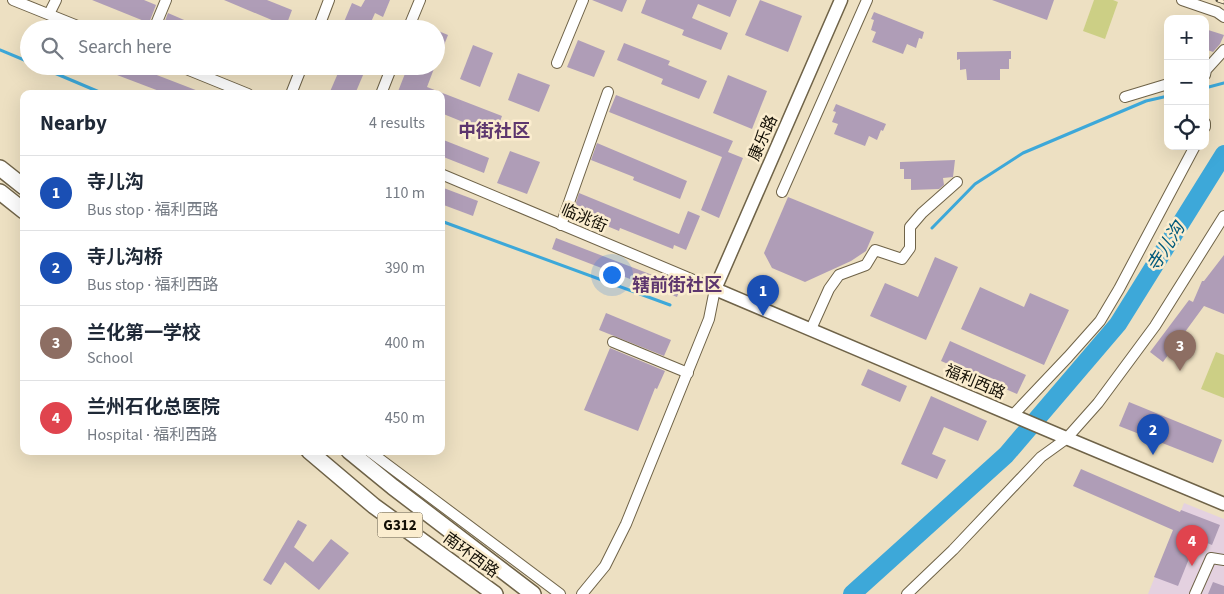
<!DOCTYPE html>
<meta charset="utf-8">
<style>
:root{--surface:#fff;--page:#f2f2f3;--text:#1f2937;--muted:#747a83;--line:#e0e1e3;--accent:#111827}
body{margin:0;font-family:"Source Sans 3","Noto Sans SC",sans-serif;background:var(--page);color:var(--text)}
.controls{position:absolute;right:15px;top:15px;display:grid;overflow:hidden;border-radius:10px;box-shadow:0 5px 20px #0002}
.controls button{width:45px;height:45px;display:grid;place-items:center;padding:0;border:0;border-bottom:1px solid var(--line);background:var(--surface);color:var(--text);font:25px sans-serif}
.you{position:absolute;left:611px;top:274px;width:18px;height:18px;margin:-12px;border:4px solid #fff;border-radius:50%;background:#1a73e8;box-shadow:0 0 0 8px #1a73e833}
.badge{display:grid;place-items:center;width:32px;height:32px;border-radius:50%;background:var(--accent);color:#fff;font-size:16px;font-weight:700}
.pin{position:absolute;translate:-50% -41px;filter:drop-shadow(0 1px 2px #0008)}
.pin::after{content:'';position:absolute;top:26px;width:18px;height:15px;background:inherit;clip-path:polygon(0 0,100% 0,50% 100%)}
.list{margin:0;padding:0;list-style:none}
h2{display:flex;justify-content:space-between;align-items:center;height:65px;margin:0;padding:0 20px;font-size:21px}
h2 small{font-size:16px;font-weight:400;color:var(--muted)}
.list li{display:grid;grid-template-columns:32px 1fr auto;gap:15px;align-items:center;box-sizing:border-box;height:75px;padding:0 20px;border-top:1px solid var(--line)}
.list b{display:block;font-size:19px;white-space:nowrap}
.list p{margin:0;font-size:16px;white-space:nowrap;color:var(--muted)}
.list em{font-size:16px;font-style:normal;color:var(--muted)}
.icon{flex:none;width:28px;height:28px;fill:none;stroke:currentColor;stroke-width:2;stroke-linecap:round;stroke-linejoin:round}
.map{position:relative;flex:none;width:1224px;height:594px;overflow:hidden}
.search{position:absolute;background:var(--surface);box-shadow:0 5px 20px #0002;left:20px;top:20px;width:425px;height:55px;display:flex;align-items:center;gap:12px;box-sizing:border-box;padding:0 18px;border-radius:28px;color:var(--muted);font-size:19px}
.panel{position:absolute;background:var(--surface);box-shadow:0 5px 20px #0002;left:20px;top:90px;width:425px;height:365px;border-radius:10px}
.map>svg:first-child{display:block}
</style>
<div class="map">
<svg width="1224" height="594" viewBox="0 0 1224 594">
<rect width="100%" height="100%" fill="#ede0c2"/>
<polygon fill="#e4d1e0" points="1184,503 1224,519 1224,594 1148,594"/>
<g fill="#cccf85">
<polygon points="1094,0 1113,0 1118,2 1105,39 1083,31"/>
<polygon points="1216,352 1224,355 1224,398 1201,389"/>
</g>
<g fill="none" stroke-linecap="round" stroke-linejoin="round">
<g stroke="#3da8d9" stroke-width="3">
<polyline points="0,50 29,62"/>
<polyline points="38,66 104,94"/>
<polyline points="1205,88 1224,83"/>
<polyline points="441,221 670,305"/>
<polyline points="932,228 975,184 1023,153 1146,101 1168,96"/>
</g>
<polyline stroke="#3da8d9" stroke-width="18" points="852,594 1006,455 1118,324 1224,154"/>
</g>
<g fill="#af9db7">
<polygon points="92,0 144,0 156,5 149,23"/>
<polygon points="224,0 267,0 292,10 286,26"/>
<polygon points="365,0 390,0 383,17 375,13 368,29 341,29 352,3 361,7"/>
<polygon points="592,0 627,0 622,12"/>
<polygon points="646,0 737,0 730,17 698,4 692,18 728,33 721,50 682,35 684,30 641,13"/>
<polygon points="760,0 802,16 788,52 745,35"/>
<polygon points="992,0 1054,0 1047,20"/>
<polygon points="874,12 924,32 922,39 919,38 916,48 907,44 903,54 872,42 876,32 871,30 874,20 871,19"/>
<polygon points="168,13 205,29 162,29"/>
<polygon points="1205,29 1224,35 1220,44 1213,52 1205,49"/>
<polygon points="436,30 448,35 437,63 436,63"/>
<polygon points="578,40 605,51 594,77 567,67"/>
<polygon points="624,43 670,61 668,65 707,81 699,99 661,84 663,79 617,60"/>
<polygon points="473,45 493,53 480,87 460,79"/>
<polygon points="1011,51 1011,59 1009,59 1009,69 1000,69 1000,80 967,80 966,69 960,70 960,59 957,60 957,52"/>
<polygon points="145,66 150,68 149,72 206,94 167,94 96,67"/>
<polygon points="341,66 361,66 366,68 355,94 329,94"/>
<polygon points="408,66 435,66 427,87 502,116 495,135 441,113 441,94 397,94"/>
<polygon points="518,73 550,85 539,112 508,100"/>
<polygon points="728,75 767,91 752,129 713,113"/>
<polygon points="616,95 733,141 728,152 743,158 719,218 701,210 722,157 609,112"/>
<polygon points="836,104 886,124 883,131 881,130 877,140 869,136 865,146 834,134 838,124 832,122 836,112 833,111"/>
<polygon points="441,139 489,158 484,173 441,156"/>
<polygon points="597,143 687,181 680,199 633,180 634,177 591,160"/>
<polygon points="510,151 540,162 527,194 497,183"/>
<polygon points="955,160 953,177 943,178 944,185 939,189 911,190 911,179 904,179 904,169 900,169 900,162"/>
<polygon points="441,187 478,201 473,216 441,204"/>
<polygon points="579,193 679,234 688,211 700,216 686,250 674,245 673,249 620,228 619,231 573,212"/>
<polygon points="788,197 874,232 866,251 851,261 805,282 772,268 764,253"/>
<polygon points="556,238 681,286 677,297 552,249"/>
<polygon points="1224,255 1224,314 1204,306 1163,362 1150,352 1189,300 1193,302 1202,281 1204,281"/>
<polygon points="935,257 958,267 926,340 870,316 885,283 918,297"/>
<polygon points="980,287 1024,307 1030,293 1069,310 1044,365 961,329"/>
<polygon points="606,313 671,340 664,356 599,330"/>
<polygon points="950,341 1026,375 1017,394 941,361"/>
<polygon points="610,348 665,371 657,389 655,388 638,431 584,410"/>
<polygon points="868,369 907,386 900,402 861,385"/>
<polygon points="931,396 987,421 978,441 944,427 932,454 946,460 937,479 901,464"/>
<polygon points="1129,402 1222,440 1213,463 1119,426"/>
<polygon points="1081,469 1180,512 1181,510 1220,525 1212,545 1197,539 1178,586 1154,577 1173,530 1073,486"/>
<polygon points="298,520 307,525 294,547 313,562 331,539 349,553 319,590 285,562 271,585 263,580"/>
<polygon points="1213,582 1224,586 1224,594 1208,594"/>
</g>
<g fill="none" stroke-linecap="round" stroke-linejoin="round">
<g stroke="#6f6348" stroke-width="12">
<g id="minor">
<polyline points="13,0 85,29"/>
<polyline points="1182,0 1217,12 1224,17"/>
<polyline points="49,14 56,0"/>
<polyline points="154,29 166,0"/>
<polyline points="318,29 329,0"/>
<polyline points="408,29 420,0"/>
<polyline points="557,63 583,0"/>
<polyline points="179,66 248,94"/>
<polyline points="1205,75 1206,70 1224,50"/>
<polyline points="291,94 302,66"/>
<polyline points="381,94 392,66"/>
<polyline points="1125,97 1168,84"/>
<polyline points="1205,123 1205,127"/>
<polyline points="441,174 715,289 709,319 626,524 605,566 582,594"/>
<polyline points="782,192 867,0"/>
<polyline points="561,225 608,92"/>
<polyline points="811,329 829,289 839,275 866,265 875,250 902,259 910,248 910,227 922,213 957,182"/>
<polyline points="613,342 688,373"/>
<polyline points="1013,415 1068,357 1100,321 1119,289 1195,146"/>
<polyline points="369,451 560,594"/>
<polyline points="907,594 953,550 1041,457 1066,439 1098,403 1155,326 1224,216"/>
<polyline points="1195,594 1211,558 1224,560"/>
</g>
</g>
<g stroke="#6f6348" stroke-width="15">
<polyline id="major" points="841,0 715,289 1059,435 1224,504"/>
</g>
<g stroke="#6f6348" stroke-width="18">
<g id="highway">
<polyline points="0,168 24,187"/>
<polyline points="0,192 24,211"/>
<polyline points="309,451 374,506 495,594"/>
<polyline points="349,451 393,487 533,594"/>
</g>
</g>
<use href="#minor" stroke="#fff" stroke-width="10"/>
<use href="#major" stroke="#fff" stroke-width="12"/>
<use href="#highway" stroke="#fff" stroke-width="15"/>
<g stroke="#524c3c" stroke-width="5">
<polyline id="rail" points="1218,0 1224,2"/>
</g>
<use href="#rail" stroke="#fbedcf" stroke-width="3" stroke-dasharray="9" stroke-linecap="butt"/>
</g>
<g text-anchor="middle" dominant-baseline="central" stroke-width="5" stroke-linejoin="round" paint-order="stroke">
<rect fill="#fbedcf" stroke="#595242" stroke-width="1" x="377.5" y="512.5" width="45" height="25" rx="4"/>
<g font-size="15" font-weight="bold" fill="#130f05">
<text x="400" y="525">G312</text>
</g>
<g font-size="16" fill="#130f05" stroke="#fbedcf">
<text transform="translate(763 138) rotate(-66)">康乐路</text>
<text transform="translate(584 218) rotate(23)">临洮街</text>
<text transform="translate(975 382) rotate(23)">福利西路</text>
<text transform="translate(471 555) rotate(36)">南环西路</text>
</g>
<g font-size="18" font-weight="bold" fill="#5d366e" stroke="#fbedcf">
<text x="494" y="131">中街社区</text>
<text x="677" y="285">辖前街社区</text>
</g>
<g font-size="18" font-style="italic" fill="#005a7b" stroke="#fbedcf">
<text transform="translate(1166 247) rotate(-58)">寺儿沟</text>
</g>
</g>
</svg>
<div class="controls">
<button>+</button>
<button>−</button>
<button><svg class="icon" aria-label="locate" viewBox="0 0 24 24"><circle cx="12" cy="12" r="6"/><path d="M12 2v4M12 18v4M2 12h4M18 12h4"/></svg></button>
</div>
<div class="you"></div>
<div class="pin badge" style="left:763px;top:316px;background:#1a4fb4">1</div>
<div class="pin badge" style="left:1153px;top:455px;background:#1a4fb4">2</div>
<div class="pin badge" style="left:1180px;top:371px;background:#8d6e63">3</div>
<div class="pin badge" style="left:1192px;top:566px;background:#e0444e">4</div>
<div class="search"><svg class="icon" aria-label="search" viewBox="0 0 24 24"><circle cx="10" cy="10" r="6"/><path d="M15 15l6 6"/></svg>Search here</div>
<section class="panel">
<h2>Nearby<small>4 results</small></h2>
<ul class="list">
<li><span class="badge" style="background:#1a4fb4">1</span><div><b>寺儿沟</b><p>Bus stop · 福利西路</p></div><em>110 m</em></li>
<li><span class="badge" style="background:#1a4fb4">2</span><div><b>寺儿沟桥</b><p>Bus stop · 福利西路</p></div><em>390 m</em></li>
<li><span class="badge" style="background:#8d6e63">3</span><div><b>兰化第一学校</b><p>School</p></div><em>400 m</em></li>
<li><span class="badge" style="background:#e0444e">4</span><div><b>兰州石化总医院</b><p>Hospital · 福利西路</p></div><em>450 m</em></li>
</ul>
</section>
</div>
